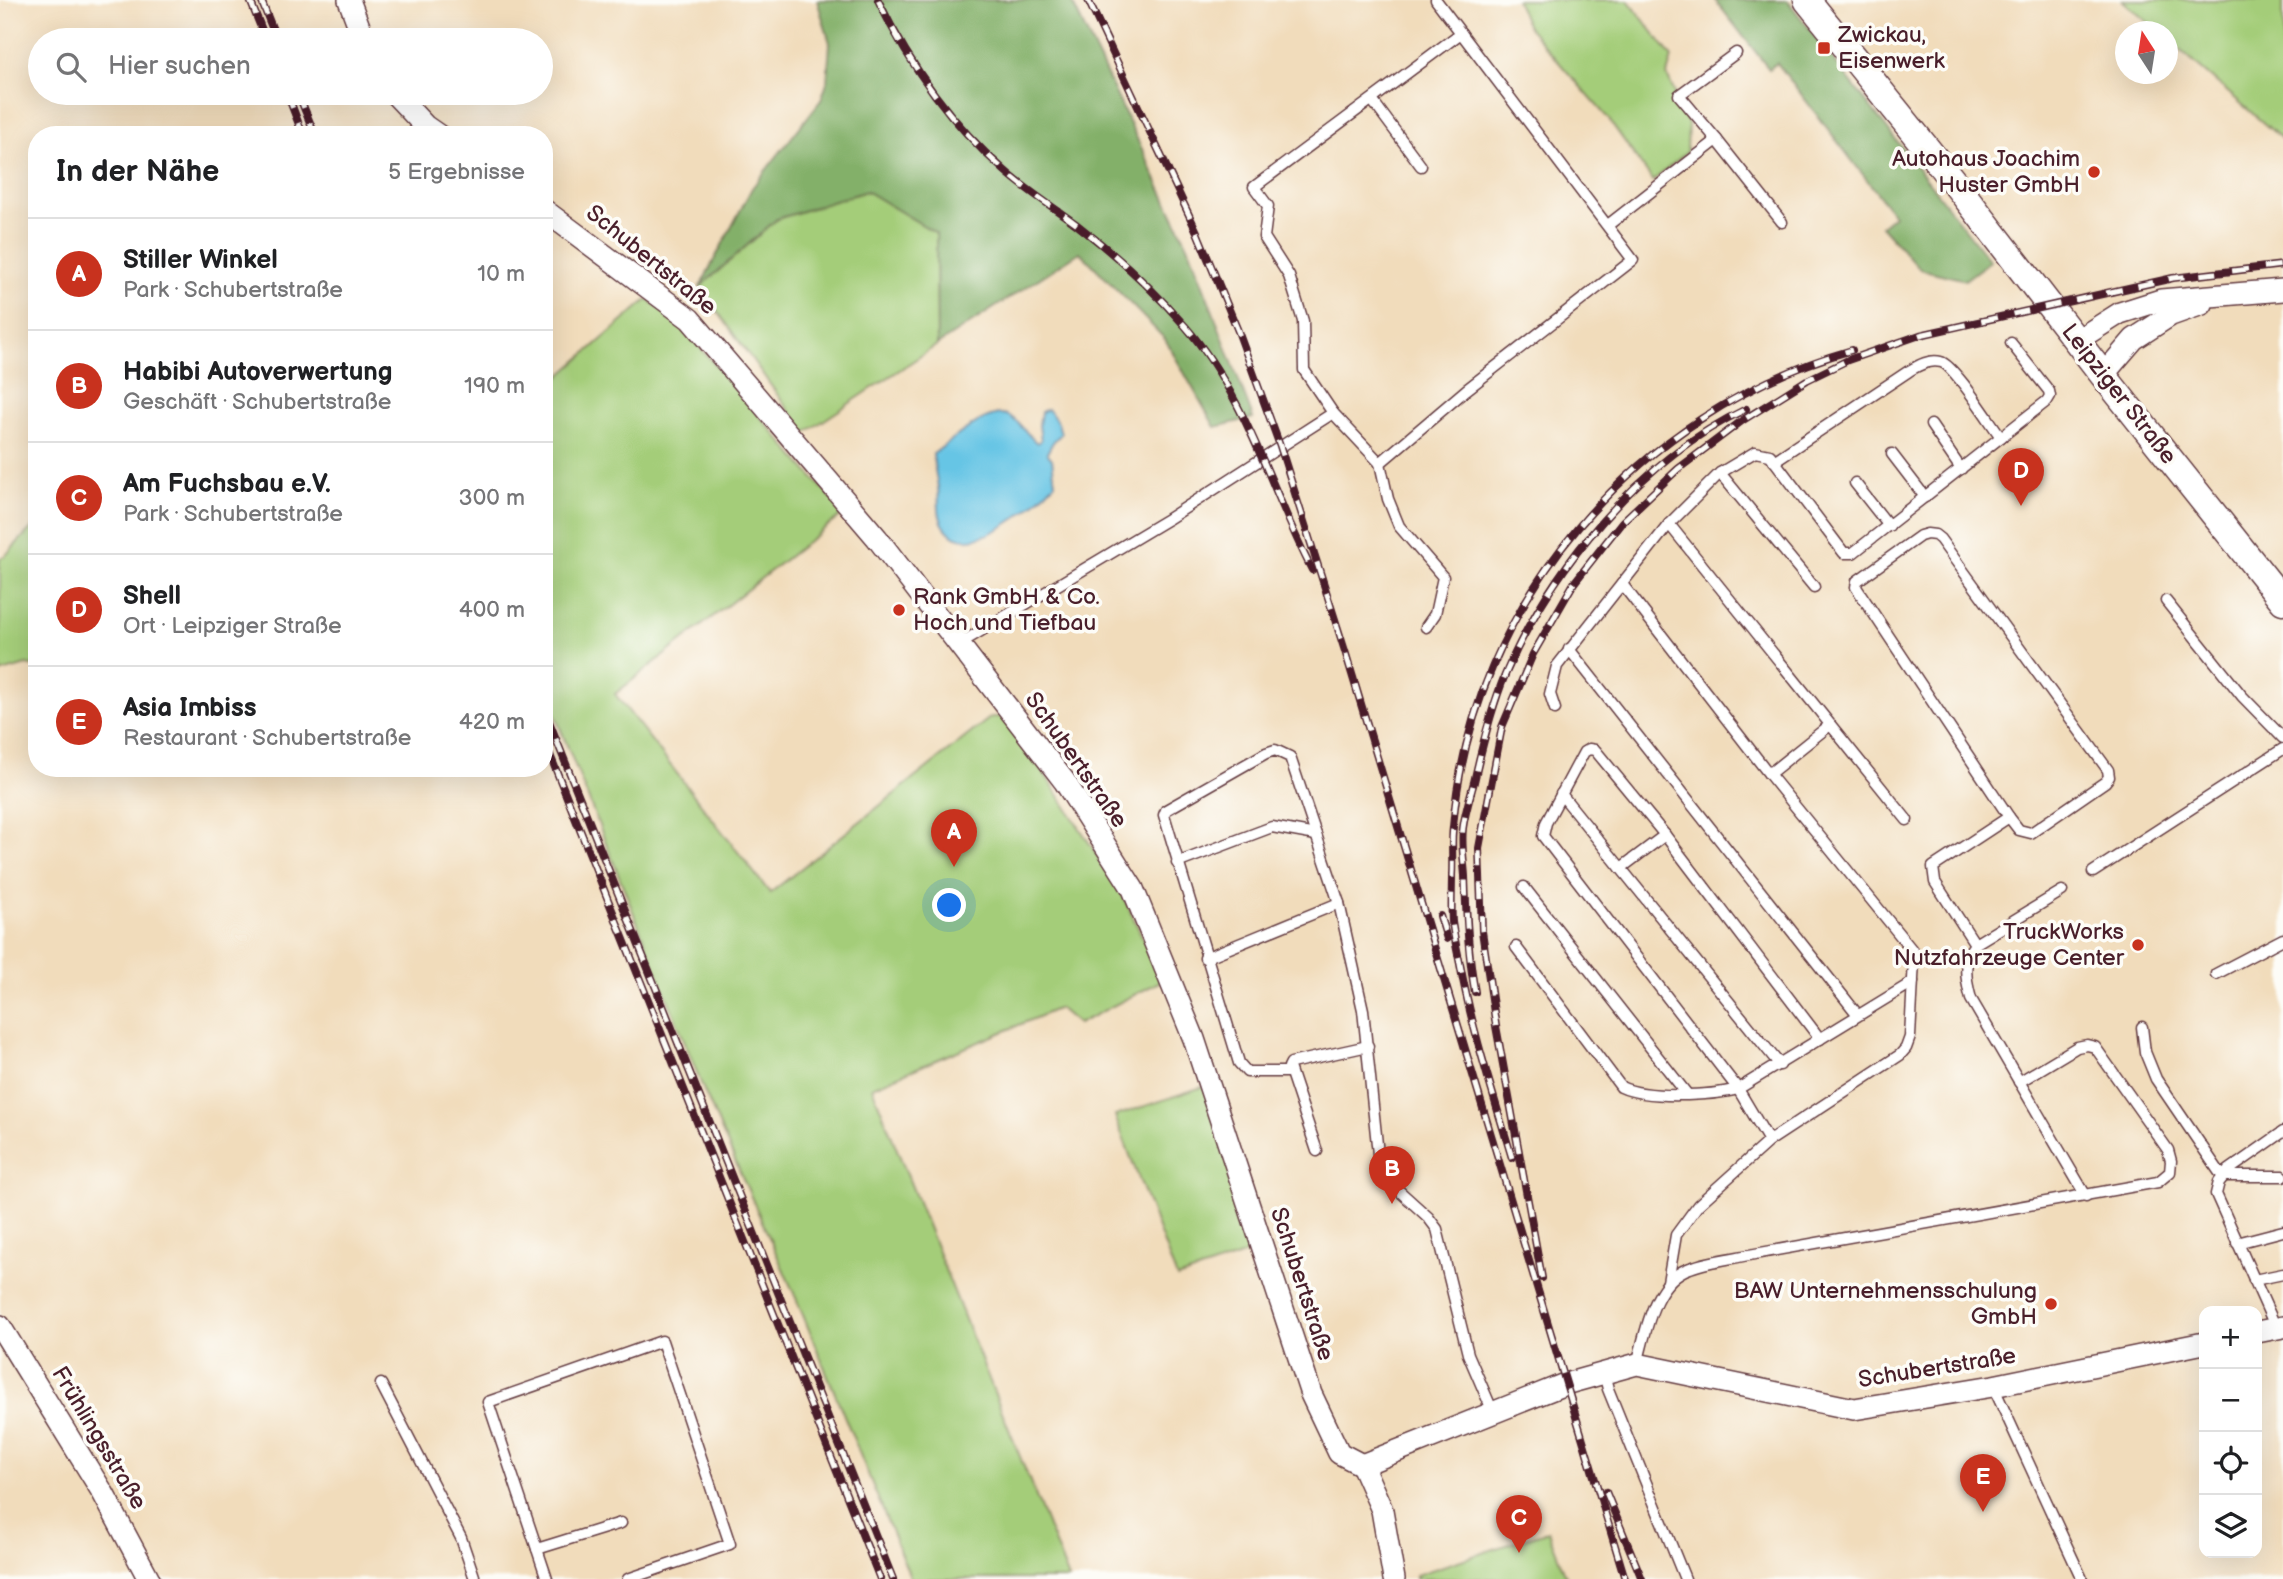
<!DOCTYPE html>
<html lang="de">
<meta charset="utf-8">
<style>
:root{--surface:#fff;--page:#f6f6f6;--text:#202124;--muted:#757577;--line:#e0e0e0;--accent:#c8321e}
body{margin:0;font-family:"Balsamiq Sans",sans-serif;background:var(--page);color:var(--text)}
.controls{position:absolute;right:21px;bottom:21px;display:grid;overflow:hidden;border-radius:14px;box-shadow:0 7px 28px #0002}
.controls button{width:63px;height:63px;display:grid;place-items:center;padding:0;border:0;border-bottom:2px solid var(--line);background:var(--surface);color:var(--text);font:35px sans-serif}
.compass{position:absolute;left:2115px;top:21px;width:63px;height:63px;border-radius:50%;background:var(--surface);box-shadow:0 7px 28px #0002;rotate:348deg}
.you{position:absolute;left:950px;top:906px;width:24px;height:24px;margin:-18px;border:5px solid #fff;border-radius:50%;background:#1a73e8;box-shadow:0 0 0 10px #1a73e833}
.badge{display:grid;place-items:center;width:46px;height:46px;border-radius:50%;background:var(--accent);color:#fff;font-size:23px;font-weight:700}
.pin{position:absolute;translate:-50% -58px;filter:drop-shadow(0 2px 4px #0008)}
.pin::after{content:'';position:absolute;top:37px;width:24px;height:21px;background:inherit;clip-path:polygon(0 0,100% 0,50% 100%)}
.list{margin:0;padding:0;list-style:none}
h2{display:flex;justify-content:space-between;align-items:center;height:91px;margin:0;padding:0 28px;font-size:30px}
h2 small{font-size:23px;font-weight:400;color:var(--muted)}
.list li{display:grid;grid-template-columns:46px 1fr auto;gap:21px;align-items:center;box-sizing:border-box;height:112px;padding:0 28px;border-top:2px solid var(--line)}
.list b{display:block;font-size:26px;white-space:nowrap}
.list p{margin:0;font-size:23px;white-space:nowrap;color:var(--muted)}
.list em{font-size:23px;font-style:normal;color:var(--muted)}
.icon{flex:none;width:38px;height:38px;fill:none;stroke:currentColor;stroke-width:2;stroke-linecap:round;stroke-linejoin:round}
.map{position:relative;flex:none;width:2283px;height:1579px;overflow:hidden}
.search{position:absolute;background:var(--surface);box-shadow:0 7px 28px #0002;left:28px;top:28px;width:525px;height:77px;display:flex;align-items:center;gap:18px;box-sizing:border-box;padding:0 24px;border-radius:38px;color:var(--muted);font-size:26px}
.panel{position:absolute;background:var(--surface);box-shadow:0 7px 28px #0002;left:28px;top:126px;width:525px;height:651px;border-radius:28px}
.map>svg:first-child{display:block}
</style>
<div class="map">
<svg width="2283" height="1579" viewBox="0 0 2283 1579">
<rect width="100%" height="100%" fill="#fdfcf7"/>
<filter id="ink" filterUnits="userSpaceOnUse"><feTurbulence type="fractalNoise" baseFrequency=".0143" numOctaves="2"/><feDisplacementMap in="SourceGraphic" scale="14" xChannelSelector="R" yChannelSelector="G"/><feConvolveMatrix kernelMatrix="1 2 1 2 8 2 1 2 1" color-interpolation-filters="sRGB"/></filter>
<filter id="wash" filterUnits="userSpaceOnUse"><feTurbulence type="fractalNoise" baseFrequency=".00686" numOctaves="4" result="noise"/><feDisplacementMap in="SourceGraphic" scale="28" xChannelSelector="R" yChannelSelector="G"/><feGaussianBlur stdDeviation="1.57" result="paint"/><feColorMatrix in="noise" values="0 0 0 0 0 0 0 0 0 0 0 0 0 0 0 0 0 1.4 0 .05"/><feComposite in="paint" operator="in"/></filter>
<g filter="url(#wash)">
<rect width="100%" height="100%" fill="#f1dcbb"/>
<g fill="#a4cd79" stroke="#777652" stroke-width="2">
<polygon points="1516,0 1628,0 1672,57 1667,75 1688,124 1687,152 1653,181 1607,117 1528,27"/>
<polygon points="2122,0 2283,0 2283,140 2168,40 2168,32 2158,31"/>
<polygon points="866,191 936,233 937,345 805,433 700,287 777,219"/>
<polygon points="648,299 683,328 844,513 615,694 770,893 991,717 1008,717 1121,892 1163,980 1078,1024 1059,1008 872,1087 1069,1579 911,1579 796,1298 705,1093 544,687 544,390"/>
<polygon points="37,522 37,667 26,665 0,673 0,558 5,556"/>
<polygon points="1205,1086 1258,1250 1177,1278 1115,1116"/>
<polygon points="1548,1531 1567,1579 1416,1579 1416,1575"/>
</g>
<g fill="#83b069" stroke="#66684a" stroke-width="2">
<polygon points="817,0 1071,0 1189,248 1253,418 1215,427 1165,339 1080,252 937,345 936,233 866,191 777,219 700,287 752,188 821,100 827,82 830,43"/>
<polygon points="1715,0 1787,0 1990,261 1965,280 1920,269 1881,226 1894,215 1777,63 1769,69"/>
</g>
<path fill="#66c5e5" stroke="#587288" stroke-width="2" d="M1048,409L1058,423L1061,434L1053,442L1047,453L1052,459L1055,483C1037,503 977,558 949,532C935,519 940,501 938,487C936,476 934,465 933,454C949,443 990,405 1009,416C1020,422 1028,436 1037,443L1041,440L1039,425L1041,412Z"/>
</g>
<g filter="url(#ink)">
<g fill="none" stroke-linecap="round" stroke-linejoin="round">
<g stroke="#633b41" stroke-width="13">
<g id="service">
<polyline points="1372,100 1421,166"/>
<polyline points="1717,140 1782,222"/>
<polyline points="1608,225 1717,140 1679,95 1736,53"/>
<polyline points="1333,413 1380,463 1466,390 1633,260 1436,0"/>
<polyline points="1931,425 1961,469"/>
<polyline points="1892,454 1925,497"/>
<path d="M1774,461L1909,371C1919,365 1930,359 1941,362C1954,365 1991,424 2001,437"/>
<polyline points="1380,463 1388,499 1399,526 1443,577 1435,614 1426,627"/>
<polyline points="1720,473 1814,587"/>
<polyline points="1855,483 1889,526"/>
<polyline points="1669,524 1907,820"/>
<polygon points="1927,534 1935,535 1940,539 2108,770 2109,777 2105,782 2031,833 2019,830 2009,817 1856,587 1857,581 1920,536"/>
<polyline points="1622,584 1769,774 1912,950 1914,960 1910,1037 1906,1048 1900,1055 1769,1141 1698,1205 1676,1235 1668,1282"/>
<polyline points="2166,601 2242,696 2283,738"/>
<polyline points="959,644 1168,519 1333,413 1304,370 1303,321 1289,276 1264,237 1268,206 1254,187 1461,33"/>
<polyline points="1569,649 1858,1015"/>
<polyline points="1555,709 1550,694 1557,666 1669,524 1720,473 1755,452 1770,455 1844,553 1853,553 2047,401 2050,396 2049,391 2011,343"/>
<polyline points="1769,774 1830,725"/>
<polyline points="1561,794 1780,1065"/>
<polyline points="1177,863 1272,827 1316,835"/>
<polyline points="1621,868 1665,835"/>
<polyline points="2093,872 2283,749"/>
<polyline points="1524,887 1687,1094"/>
<path d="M2062,891L1975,944C1962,959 1966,981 1971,999L2086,1196"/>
<polyline points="1975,944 1935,882 1933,867 2009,817"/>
<path d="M1516,947L1621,1087C1646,1099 1711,1096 1738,1089L1913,982"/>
<polyline points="1205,958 1339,903"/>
<polyline points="2216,974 2283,939"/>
<polyline points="2142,1027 2145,1052 2156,1079 2222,1176 2283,1176"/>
<polyline points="1290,1072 1247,1072 1239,1063 1164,815 1166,810 1266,753 1275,750 1290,757 1339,903 1363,1010 1378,1154 1386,1179 1428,1217 1437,1229 1468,1354 1493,1412"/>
<polyline points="1769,1141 1738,1089 1543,836 1546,823 1584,752 1589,749 1595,750 1665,835 1820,1039"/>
<polyline points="1317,1151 1289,1067 1291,1063 1368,1046"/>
<polyline points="2237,1243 2283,1231"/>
<polyline points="2254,1280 2283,1274"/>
<polyline points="2276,1328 2216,1194 2219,1182 2229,1170 2283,1132"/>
<path d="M1637,1364C1646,1332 1653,1280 1690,1268C1708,1261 1729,1259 1749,1255L2158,1182L2170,1172L2171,1161L2168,1150L2095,1047L2087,1045L2077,1047L2019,1082"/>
<polyline points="1604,1373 1608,1389 1685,1579"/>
<polyline points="381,1384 461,1538 475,1579"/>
<polyline points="1993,1386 2082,1579"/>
<polyline points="537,1549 621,1523"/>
<polyline points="547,1579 488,1402 662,1341 730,1544 628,1579"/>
</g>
</g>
<g stroke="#633b41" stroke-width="24">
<g id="minor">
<polyline points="349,0 364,40"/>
<polyline points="394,93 425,126 438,135"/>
<polyline points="544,210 690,319 877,538 1065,782 1133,889 1194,1039 1311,1394 1339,1453 1362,1465"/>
<polyline points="2076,341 2120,313 2161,300 2283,290"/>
<polyline points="2103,375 2134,339 2171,315 2202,304"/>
<polyline points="0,1326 103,1493 149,1579"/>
<polyline points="2257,1332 2283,1327"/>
<polyline points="1394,1579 1382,1510 1362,1465 1565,1384 1637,1364 1854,1409 1993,1386 2204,1343"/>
</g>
</g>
<g stroke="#633b41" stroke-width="29">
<polyline id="tertiary" points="1807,0 1957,186 2103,375 2283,601"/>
</g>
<use href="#service" stroke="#fff" stroke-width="10"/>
<use href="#minor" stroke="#fff" stroke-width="21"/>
<use href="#tertiary" stroke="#fff" stroke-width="26"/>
<g stroke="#4a1f2b" stroke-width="8">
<g id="rail">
<polyline points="250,0 266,40"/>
<polyline points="261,0 277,40"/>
<path d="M878,0C909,64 950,123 1004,170C1026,190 1052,206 1076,224C1115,254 1153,289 1185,326C1246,396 1270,488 1312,570"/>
<polyline points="1088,0 1197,232 1238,331 1280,446 1345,651 1625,1579"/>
<polyline points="287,93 303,135"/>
<polyline points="298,93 315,135"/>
<polyline points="544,709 893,1579"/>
<polyline points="544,740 880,1579"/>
<polyline points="1440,916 1447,939"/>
<path d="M1475,992C1468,954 1466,915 1465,876C1464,861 1461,844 1463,828C1465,813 1470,797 1474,782C1482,746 1491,709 1505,675C1551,568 1639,460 1746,409"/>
<path d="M1512,1158C1493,1094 1472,1030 1460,964C1457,950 1454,936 1452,922C1451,907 1452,890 1452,875C1453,859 1451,843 1453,827C1471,602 1637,411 1852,350"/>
<polyline points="1542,1278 1496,1026 1482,931 1479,848 1502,727 1533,654 1574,583 1622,522 1678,469 1743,420 1807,380 1848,360 1920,335 2173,278 2283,265"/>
<polyline points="1606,1492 1642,1579"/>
</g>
</g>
<use href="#rail" stroke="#fdfcf7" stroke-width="5" stroke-dasharray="16" stroke-linecap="butt"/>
</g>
</g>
<g fill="#c8321e" stroke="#fdfcf7" stroke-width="2.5">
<rect x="1817" y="41" width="14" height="14" rx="3.5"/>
<circle cx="2094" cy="172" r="7"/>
<circle cx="899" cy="610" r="7"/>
<circle cx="2138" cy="945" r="7"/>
<circle cx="2051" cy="1304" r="7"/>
</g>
<g text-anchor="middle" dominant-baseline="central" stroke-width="7" stroke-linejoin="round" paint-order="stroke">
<g font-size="23" fill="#4a1f2b" stroke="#fdfcf7" text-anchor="end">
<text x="1838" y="35" text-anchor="start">Zwickau,<tspan x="1838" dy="26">Eisenwerk</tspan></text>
<text x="2080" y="159">Autohaus Joachim<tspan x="2080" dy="26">Huster GmbH</tspan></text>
<text x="913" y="597" text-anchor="start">Rank GmbH &amp; Co.<tspan x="913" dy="26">Hoch und Tiefbau</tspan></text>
<text x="2124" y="932">TruckWorks<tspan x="2124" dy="26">Nutzfahrzeuge Center</tspan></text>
<text x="2037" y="1291">BAW Unternehmensschulung<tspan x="2037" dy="26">GmbH</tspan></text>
</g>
<g font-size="23" fill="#4a1f2b" stroke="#fdfcf7">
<text transform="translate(651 260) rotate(39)">Schubertstraße</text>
<text transform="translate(2119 394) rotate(52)">Leipziger Straße</text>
<text transform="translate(1076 760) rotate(55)">Schubertstraße</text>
<text transform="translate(1302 1284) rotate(72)">Schubertstraße</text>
<text transform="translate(1937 1368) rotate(-9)">Schubertstraße</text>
<text transform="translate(99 1438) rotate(59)">Frühlingsstraße</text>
</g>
</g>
</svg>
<div class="controls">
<button>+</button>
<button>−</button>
<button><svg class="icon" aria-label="locate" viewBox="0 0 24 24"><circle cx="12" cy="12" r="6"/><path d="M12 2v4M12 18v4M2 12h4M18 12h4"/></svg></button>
<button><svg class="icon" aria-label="layers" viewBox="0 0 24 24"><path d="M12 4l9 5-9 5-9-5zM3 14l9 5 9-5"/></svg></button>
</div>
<svg class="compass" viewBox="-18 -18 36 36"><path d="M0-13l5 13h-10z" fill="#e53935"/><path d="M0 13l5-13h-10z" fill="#757577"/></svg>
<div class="you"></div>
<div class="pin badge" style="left:954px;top:867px">A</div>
<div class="pin badge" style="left:1392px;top:1204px">B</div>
<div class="pin badge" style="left:1519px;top:1553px">C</div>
<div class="pin badge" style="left:2021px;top:506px">D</div>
<div class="pin badge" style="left:1983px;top:1512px">E</div>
<div class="search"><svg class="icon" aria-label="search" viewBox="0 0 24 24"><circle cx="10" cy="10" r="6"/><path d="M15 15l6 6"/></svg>Hier suchen</div>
<section class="panel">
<h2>In der Nähe<small>5 Ergebnisse</small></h2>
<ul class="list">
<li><span class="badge">A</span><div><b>Stiller Winkel</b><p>Park · Schubertstraße</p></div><em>10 m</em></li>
<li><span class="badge">B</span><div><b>Habibi Autoverwertung</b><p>Geschäft · Schubertstraße</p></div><em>190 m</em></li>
<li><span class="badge">C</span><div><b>Am Fuchsbau e.V.</b><p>Park · Schubertstraße</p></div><em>300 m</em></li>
<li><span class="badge">D</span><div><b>Shell</b><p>Ort · Leipziger Straße</p></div><em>400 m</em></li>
<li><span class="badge">E</span><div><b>Asia Imbiss</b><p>Restaurant · Schubertstraße</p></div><em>420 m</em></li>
</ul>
</section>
</div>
